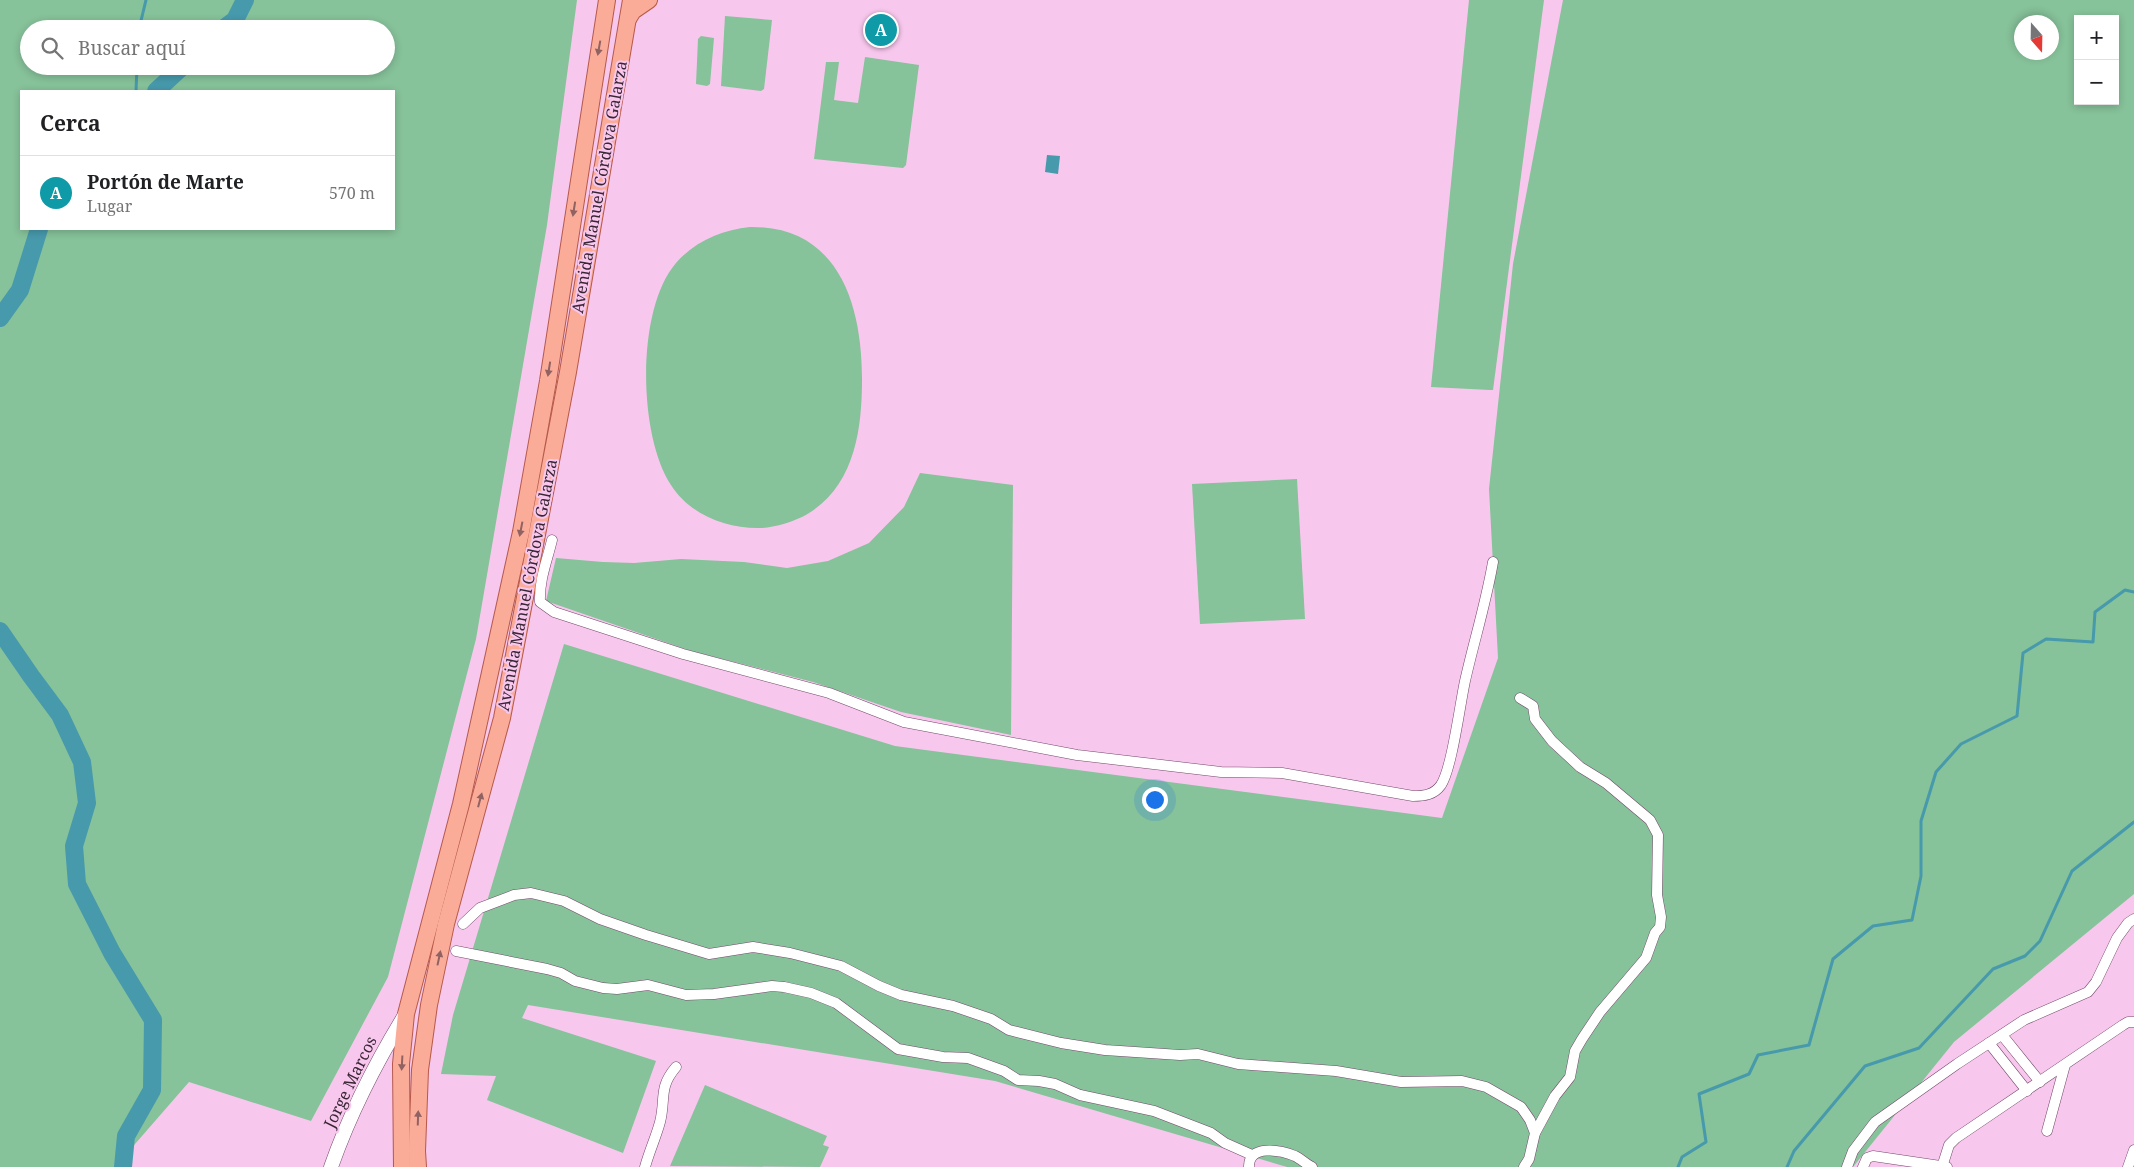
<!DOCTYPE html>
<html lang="es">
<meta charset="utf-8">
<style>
:root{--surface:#fff;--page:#f2f2f2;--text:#202124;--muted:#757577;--line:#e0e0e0;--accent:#126a3d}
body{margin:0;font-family:"Noto Serif",serif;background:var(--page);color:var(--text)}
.controls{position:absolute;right:15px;top:15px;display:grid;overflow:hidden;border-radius:0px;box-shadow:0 2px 8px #0003}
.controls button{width:45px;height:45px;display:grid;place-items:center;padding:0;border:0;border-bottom:1px solid var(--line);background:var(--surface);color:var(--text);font:25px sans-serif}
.compass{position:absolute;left:2014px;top:15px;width:45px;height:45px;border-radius:50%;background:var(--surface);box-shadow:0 2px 8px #0003;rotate:160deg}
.you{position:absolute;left:1154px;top:799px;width:18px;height:18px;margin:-12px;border:4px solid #fff;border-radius:50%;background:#1a73e8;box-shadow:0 0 0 8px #1a73e833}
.badge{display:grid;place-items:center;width:32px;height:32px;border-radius:50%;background:var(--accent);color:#fff;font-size:16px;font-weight:700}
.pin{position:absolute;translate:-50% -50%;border:2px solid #fff;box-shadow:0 1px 5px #0006}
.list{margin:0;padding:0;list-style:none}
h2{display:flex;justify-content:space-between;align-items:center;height:65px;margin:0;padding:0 20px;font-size:21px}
h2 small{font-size:16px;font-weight:400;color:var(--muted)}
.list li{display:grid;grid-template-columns:32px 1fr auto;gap:15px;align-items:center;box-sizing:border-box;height:75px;padding:0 20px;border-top:1px solid var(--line)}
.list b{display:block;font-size:19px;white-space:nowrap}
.list p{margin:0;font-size:16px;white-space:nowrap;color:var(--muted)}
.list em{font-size:16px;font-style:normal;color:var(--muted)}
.icon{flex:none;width:28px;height:28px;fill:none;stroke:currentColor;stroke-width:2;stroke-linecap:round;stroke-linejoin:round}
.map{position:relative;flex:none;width:2134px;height:1167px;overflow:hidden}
.search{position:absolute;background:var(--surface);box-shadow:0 2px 8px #0003;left:20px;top:20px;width:375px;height:55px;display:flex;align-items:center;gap:12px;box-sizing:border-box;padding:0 18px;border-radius:28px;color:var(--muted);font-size:19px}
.panel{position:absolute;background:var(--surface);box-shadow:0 2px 8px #0003;left:20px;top:90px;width:375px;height:140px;border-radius:0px}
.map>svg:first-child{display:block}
</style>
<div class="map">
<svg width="2134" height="1167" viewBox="0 0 2134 1167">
<rect width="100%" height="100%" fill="#f8c7ed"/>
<g fill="#86c29a" fill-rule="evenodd">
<path d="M0,0H577L547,225L476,639L388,977L311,1121L189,1082L115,1167H0ZM29,29H386V66H29ZM394,91V229H21V91Z"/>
<polygon points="1469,0 1544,0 1493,390 1490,390 1431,387"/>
<path d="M1563,0H2134V894L1954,1042L1853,1167H1287L995,1081L528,1005L522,1018L656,1061L623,1153L487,1100L496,1076L441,1074L453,1015L564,644L895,746L1442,818L1498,658L1489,489L1513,264ZM2078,19H2115V101H2078ZM2022,22H2052V52H2022Z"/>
<polygon points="725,16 772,20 764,89 761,91 721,86"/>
<polygon points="701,36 714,38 710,84 707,86 696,84 698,39"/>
<polygon points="865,57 919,65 906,165 903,168 814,159 826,62 839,62 834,100 858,103"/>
<path d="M750,227C839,226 862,305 862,379C862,432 854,490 802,517C789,523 776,527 761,528C727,529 690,515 671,485C638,435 636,309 676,263C695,241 722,230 750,227Z"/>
<polygon points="920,473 1013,485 1011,735 901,712 813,682 691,651 546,601 556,558 603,562 634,563 681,559 744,562 787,568 828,561 869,543 904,507"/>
<polygon points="1297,479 1305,619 1200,624 1192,484"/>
<polygon points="705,1085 827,1136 823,1145 829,1147 820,1167 670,1166"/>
</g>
<polygon fill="#4799ac" points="1047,155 1060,156 1058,174 1045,172"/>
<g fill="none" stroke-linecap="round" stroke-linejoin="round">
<g stroke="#4799ac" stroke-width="3">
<polyline points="139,29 146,0"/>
<polyline points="136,91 137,66"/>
<polyline points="1678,1167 1682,1157 1706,1142 1699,1094 1749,1074 1758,1055 1809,1045 1833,959 1873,926 1912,920 1921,876 1921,821 1936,772 1961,744 2017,716 2023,653 2046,639 2093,642 2095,612 2125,590 2134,592"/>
<polyline points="1787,1167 1794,1151 1865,1066 1919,1048 1993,969 2025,956 2040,941 2072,871 2134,822"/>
</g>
<g stroke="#4799ac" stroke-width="18">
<polyline points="223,29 235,20 245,0"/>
<polyline points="156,91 183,66"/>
<polyline points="0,318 20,290 39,229"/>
<polyline points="0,631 31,676 60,715 82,762 87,803 74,846 77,884 112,953 153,1020 152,1090 126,1136 123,1167"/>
</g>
<g stroke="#73496a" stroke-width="11">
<g id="minor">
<path d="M552,540C547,561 539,580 540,602L554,612L683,654L829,693L904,722L1077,755L1221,772L1282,773L1413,796C1424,796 1434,795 1441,785C1452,768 1460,704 1465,681C1474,641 1486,603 1493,562"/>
<polyline points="1520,698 1533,706 1535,719 1552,741 1580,767 1606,783 1650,820 1658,835 1657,895 1661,917 1660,927 1655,933 1646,958 1600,1012 1582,1039 1575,1051 1570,1077 1555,1096 1535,1133 1529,1159 1524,1167"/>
<polyline points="463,924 480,908 514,895 531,893 564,901 600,919 646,935 709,954 753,947 790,953 841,966 879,986 901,995 953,1006 991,1019 1009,1030 1061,1043 1105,1050 1180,1055 1198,1054 1238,1064 1336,1071 1401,1082 1462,1081 1486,1087 1521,1107 1530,1120 1535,1133"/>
<polyline points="456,951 547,969 561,973 575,981 603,988 617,989 648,985 686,995 714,994 772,986 784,987 811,993 836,1003 898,1049 943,1057 968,1058 1004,1071 1018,1080 1039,1081 1055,1084 1080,1095 1154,1111 1211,1133 1225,1143 1252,1155"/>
<polyline points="2002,1035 2040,1082"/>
<polyline points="1989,1043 2027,1091"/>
<polyline points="2047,1131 2065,1065"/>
<path d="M645,1167C649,1152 656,1137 660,1122C666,1099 658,1088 676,1067"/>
<path d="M1249,1167C1248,1144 1280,1150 1295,1156C1301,1159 1306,1164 1312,1167"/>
<polyline points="1847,1167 1853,1151 1875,1122 1957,1064 2024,1020 2088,992 2096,982 2117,938 2128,923 2134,919"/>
<polyline points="1863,1167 1867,1158 1873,1156 1947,1167"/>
<polyline points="1942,1167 1949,1145 1956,1138 2123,1025 2128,1022 2134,1022"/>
<polyline points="2128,1167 2134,1150"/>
</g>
</g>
<g stroke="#73496a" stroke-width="15">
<path id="secondary" d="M331,1167C350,1113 375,1064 405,1015"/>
</g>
<g stroke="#b6594a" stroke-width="18">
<g id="primary">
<polyline points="628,19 633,11 649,0"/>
<polyline points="402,1167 401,1064 406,1014 461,804 521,532 548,381 607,0"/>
<polyline points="418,1167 417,1151 420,1070 429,1005 446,924 502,718 568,372 631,0"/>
</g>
</g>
<use href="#minor" stroke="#fff" stroke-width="10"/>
<use href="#secondary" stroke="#fff" stroke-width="14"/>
<use href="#primary" stroke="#fbac99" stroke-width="16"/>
</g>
<defs><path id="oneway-solid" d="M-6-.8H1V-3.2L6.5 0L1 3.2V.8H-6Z" transform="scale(1.25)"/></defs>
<g fill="#906262">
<use href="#oneway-solid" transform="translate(599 48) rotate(100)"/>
<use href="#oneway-solid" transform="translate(574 209) rotate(99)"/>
<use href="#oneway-solid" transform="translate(549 369) rotate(99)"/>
<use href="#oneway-solid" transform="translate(521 529) rotate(101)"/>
<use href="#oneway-solid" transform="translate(480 800) rotate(-75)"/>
<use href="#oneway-solid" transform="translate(439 958) rotate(-78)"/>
<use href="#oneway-solid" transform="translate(402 1063) rotate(93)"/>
<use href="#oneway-solid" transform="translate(418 1118) rotate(-88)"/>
</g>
<g text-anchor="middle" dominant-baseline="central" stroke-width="4" stroke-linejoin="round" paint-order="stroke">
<g font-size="16" fill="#392635" stroke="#f8c7ed">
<text transform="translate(599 187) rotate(-80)">Avenida Manuel Córdova Galarza</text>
<text transform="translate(527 585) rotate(-79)">Avenida Manuel Córdova Galarza</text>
<text transform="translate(350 1082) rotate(-64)">Jorge Marcos</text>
</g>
</g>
</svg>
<div class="controls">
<button>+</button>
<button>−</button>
</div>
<svg class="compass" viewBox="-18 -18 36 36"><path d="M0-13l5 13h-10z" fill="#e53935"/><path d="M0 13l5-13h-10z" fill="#757577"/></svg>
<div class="you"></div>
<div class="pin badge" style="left:881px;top:30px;background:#0f9aa8">A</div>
<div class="search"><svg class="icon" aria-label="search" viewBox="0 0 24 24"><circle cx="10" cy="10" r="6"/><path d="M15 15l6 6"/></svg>Buscar aquí</div>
<section class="panel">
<h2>Cerca<small></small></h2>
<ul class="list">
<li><span class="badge" style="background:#0f9aa8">A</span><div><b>Portón de Marte</b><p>Lugar</p></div><em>570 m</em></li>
</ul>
</section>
</div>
